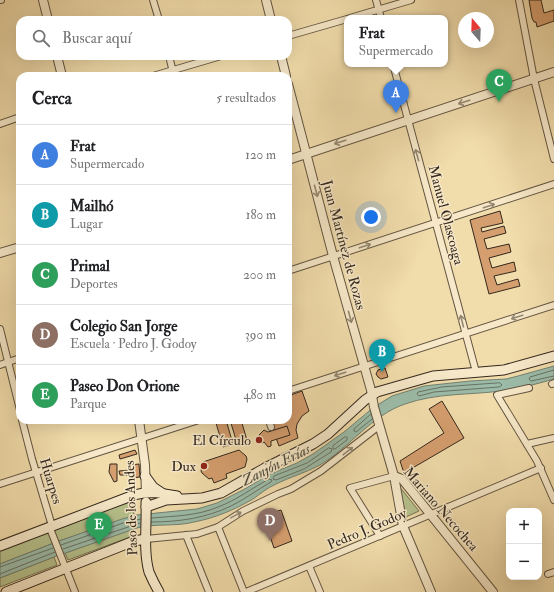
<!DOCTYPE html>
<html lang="es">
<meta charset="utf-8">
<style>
:root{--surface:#fff;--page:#f2f2f2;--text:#202124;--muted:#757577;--line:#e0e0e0;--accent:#8f2418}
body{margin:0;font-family:"IM FELL Double Pica",serif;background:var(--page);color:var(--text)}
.controls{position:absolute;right:12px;bottom:12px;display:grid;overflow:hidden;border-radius:8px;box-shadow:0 4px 16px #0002}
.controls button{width:36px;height:36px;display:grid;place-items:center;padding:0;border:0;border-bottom:1px solid var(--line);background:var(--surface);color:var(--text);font:20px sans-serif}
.compass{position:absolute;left:458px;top:12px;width:36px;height:36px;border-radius:50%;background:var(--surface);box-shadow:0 4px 16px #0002;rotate:341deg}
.you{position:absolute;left:371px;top:217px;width:14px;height:14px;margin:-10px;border:3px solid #fff;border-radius:50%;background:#1a73e8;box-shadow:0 0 0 6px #1a73e833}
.badge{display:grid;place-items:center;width:26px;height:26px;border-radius:50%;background:var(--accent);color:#fff;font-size:13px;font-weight:700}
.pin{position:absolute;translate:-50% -33px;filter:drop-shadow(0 1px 2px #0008)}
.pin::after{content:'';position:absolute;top:21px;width:14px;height:12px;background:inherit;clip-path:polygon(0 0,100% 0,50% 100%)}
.popup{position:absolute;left:344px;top:15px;width:104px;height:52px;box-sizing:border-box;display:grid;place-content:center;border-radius:8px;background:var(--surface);filter:drop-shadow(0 1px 3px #0005);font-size:13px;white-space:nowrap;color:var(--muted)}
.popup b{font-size:15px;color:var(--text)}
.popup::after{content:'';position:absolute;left:50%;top:100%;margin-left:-8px;border:8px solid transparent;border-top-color:var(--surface)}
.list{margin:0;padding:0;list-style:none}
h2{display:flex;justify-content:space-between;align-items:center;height:52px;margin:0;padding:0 16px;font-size:17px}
h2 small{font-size:13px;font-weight:400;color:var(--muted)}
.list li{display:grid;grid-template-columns:26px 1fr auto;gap:12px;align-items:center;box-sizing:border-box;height:60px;padding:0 16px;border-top:1px solid var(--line)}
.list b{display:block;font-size:15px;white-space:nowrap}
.list p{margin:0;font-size:13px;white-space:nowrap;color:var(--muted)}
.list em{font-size:13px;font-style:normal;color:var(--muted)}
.icon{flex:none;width:22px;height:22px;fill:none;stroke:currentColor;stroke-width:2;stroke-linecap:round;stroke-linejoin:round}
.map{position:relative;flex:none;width:554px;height:592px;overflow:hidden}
.search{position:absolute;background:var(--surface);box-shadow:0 4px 16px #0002;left:16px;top:16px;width:276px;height:44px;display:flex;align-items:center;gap:10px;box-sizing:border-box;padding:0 14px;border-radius:12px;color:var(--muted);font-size:15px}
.panel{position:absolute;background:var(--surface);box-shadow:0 4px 16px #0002;left:16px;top:72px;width:276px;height:352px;border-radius:12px}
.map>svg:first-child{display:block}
</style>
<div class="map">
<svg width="554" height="592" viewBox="0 0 554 592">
<rect width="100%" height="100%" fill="#f1dcab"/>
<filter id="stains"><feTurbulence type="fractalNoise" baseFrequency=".005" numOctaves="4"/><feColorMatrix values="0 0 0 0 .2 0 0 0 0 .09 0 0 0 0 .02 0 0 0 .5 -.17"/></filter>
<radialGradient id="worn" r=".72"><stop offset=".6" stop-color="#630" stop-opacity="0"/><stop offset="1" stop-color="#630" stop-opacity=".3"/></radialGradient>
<g fill="#b6c18c" stroke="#757455">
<polygon points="399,486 419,511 406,517"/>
<polygon points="133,500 134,516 59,541 0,564 0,551"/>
<polygon points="135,528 130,537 68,560 65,553"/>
<polygon points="54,557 57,565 0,587 0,578"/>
</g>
<path fill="#9bbca9" stroke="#728171" d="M554,366V379C536,384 519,389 501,391C469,395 436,393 405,404C372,415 350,447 320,465C305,473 290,477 276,484C267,488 260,494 253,499C234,510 215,518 194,522C175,527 156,523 137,528L54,557L0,578V564L59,541L122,519L137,515L197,509L217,503L243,490L270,474L297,463L313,454L344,432L374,407L392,396L424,386L470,381L506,379L518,376Z"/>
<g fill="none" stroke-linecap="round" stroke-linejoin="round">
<g stroke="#687264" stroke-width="1">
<polyline points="554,370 530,377 529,379 531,381 554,376"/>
<polygon points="500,383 502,385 499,387 434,392 419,396 417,394 418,392 442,387"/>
<polyline points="371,414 354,429 354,431 356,432 372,419"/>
<polygon points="345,437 347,437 347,440 335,449 333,449 333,446"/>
<polygon points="329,448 332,449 331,452 304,469 276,480 273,479 274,476 307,463"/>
<path d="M151,522C179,522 206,518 231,506C245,499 257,490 271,482L272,480L269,479C252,488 237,500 218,507C197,516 174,516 152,518"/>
<polyline points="61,545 123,523 141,519"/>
<polyline points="63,549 140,523"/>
<polyline points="0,567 53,548"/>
<polyline points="0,574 55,552"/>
</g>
</g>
<g fill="#d59e6e" stroke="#34281e">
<polygon points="529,0 541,0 544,13 554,10 554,21 537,27 536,22 534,22 532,18"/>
<polygon points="500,211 503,223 481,228 482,232 504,226 506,233 484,239 487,249 509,244 511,252 489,258 492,268 514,262 516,271 494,276 497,285 518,279 520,286 489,294 470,220"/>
<polygon points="385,368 388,377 381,379 378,377 376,374 378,370"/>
<polygon points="302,391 309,411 302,416 297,424 296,430 298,438 279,446 273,430 273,420 288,420 288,396"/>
<polygon points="442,401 464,438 404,473 400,461 444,433 429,409"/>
<polygon points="226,420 233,444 223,447 216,423"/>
<polygon points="230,420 241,420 247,440 237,443"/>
<polygon points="287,426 290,435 271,441 271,446 268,447 264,442 262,443 259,435 264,430 268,432"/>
<polygon points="135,450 137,454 120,459 119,455"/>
<polygon points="239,450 246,456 247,459 245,467 226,474 227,478 214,483 212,478 209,479 202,473 201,471 203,462"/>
<polygon points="110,464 117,464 117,481 114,482 109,472"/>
<polygon points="139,464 140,477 130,478 130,475 120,475 119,471 130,470 130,465"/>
<polygon points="281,510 292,541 274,548 263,516"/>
</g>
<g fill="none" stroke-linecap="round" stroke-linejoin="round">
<g stroke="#635541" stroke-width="8">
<g id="minor">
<polyline points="0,0 1,0"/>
<polyline points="153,0 159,20"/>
<polyline points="376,0 381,18"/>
<polyline points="519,0 534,79 554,159"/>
<polyline points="350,18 411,0"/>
<polyline points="288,36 347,19"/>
<polyline points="169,56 174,76"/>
<polyline points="393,64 476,372"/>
<polyline points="153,76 221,56"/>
<polyline points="0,124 20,117"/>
<polyline points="288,271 554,184"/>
<polyline points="0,329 20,410"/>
<polyline points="0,365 20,358"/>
<polyline points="552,384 554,383"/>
<polyline points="529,388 497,395 537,461 554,500"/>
<polyline points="288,391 554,305"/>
<polyline points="22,420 32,459 52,526 51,531 75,592"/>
<polyline points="269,420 271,427"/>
<polyline points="527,444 554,438"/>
<polyline points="0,484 199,420"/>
<polyline points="218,527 244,592"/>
<polyline points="186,535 209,592"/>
<polyline points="380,536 350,488 394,476"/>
<polyline points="146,539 197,534 218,527 243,511 278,494 291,489 321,471 379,426"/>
<polyline points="309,566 320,592"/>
<polyline points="548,574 554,572"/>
<polyline points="246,592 541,468"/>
</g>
</g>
<g stroke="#635541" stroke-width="10">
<g id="tertiary">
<polyline points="43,0 48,20"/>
<polyline points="266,0 271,20"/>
<polyline points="57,56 62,76"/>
<polyline points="281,56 286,76"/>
<polyline points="288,84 333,256 371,390 374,407 394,476 403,526 431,592"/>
<polyline points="288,160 554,72"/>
<polyline points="0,253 20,247"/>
<polyline points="139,420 145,465 146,493"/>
<polyline points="394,476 402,479 493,592"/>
</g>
</g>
<g stroke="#34281e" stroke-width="11">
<g id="secondary">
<polyline points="145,476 153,487 162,493"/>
<path d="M146,502C147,525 143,550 149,572C152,579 155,585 159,592"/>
<polyline points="146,507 166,500 202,498 221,493 265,468 313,444 328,434 365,400 377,392 433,376 504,370 554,356"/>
<path d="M0,546L134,495C149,491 162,493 177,496"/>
<polyline points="6,592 134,541 146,539"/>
</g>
</g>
<use href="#minor" stroke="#f6e8c8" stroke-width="6"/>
<use href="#tertiary" stroke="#f6e8c8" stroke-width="8"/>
<use href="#secondary" stroke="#f6e8c8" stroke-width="9"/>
</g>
<defs><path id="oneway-shaft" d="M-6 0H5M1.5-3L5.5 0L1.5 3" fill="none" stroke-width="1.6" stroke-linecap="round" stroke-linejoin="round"/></defs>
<g stroke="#958873">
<use href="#oneway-shaft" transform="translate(464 102) rotate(162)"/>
<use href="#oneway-shaft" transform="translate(340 142) rotate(162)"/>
<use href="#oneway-shaft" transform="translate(417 155) rotate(-106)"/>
<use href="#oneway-shaft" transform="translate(316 191) rotate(75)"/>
<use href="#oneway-shaft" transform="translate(489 206) rotate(-18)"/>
<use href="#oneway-shaft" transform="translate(365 246) rotate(-18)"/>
<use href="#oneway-shaft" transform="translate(350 317) rotate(75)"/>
<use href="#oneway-shaft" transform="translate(517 317) rotate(162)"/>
<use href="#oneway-shaft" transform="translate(462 321) rotate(-104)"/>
<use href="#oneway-shaft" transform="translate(340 374) rotate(162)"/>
<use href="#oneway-shaft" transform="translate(348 451) rotate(-38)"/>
<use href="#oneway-shaft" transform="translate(236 515) rotate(-29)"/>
</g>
<g fill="#8f2418" stroke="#f6e8c8" stroke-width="1.5">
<circle cx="259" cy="440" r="4"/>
<circle cx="204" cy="466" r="4"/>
</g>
<g text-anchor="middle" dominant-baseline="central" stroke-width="3" stroke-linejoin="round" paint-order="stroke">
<g font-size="14" fill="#34281e" stroke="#f6e8c8">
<text transform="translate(446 215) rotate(75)">Manuel Olascoaga</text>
<text transform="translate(344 245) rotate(75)">Juan Martínez de Rozas</text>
<text transform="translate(51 481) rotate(73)">Huarpes</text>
<text transform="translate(131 508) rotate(-92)">Paso de los Andes</text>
<text transform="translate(441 509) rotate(49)">Mariano Necochea</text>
<text transform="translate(367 529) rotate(-23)">Pedro J. Godoy</text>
</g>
<g font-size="14" fill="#34281e" stroke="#f6e8c8" text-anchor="end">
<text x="251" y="440">El Círculo</text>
<text x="196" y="466">Dux</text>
</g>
<g font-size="15" font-style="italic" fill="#4e4d41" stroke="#f6e8c8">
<text transform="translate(276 465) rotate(-27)">Zanjón Frías</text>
</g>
</g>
<rect width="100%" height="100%" filter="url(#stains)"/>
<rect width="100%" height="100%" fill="url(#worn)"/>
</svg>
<div class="controls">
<button>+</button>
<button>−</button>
</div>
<svg class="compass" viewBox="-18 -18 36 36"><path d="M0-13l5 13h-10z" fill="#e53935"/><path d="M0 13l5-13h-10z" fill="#757577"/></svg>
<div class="you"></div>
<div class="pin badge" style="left:396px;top:113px;background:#3f7fe0">A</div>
<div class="popup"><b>Frat</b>Supermercado</div>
<div class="pin badge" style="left:382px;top:372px;background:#0f9aa8">B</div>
<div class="pin badge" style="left:499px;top:102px;background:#2e9e5b">C</div>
<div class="pin badge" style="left:270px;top:541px;background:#8d6e63">D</div>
<div class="pin badge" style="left:99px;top:545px;background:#2e9e5b">E</div>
<div class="search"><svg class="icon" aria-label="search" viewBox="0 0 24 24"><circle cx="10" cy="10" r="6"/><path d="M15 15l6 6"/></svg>Buscar aquí</div>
<section class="panel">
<h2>Cerca<small>5 resultados</small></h2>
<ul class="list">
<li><span class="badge" style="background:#3f7fe0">A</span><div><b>Frat</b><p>Supermercado</p></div><em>120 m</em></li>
<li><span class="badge" style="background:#0f9aa8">B</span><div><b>Mailhó</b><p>Lugar</p></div><em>180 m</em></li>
<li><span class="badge" style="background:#2e9e5b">C</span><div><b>Primal</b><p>Deportes</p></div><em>200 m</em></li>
<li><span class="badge" style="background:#8d6e63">D</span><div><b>Colegio San Jorge</b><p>Escuela · Pedro J. Godoy</p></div><em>390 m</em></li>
<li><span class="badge" style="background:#2e9e5b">E</span><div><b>Paseo Don Orione</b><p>Parque</p></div><em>480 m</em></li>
</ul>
</section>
</div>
